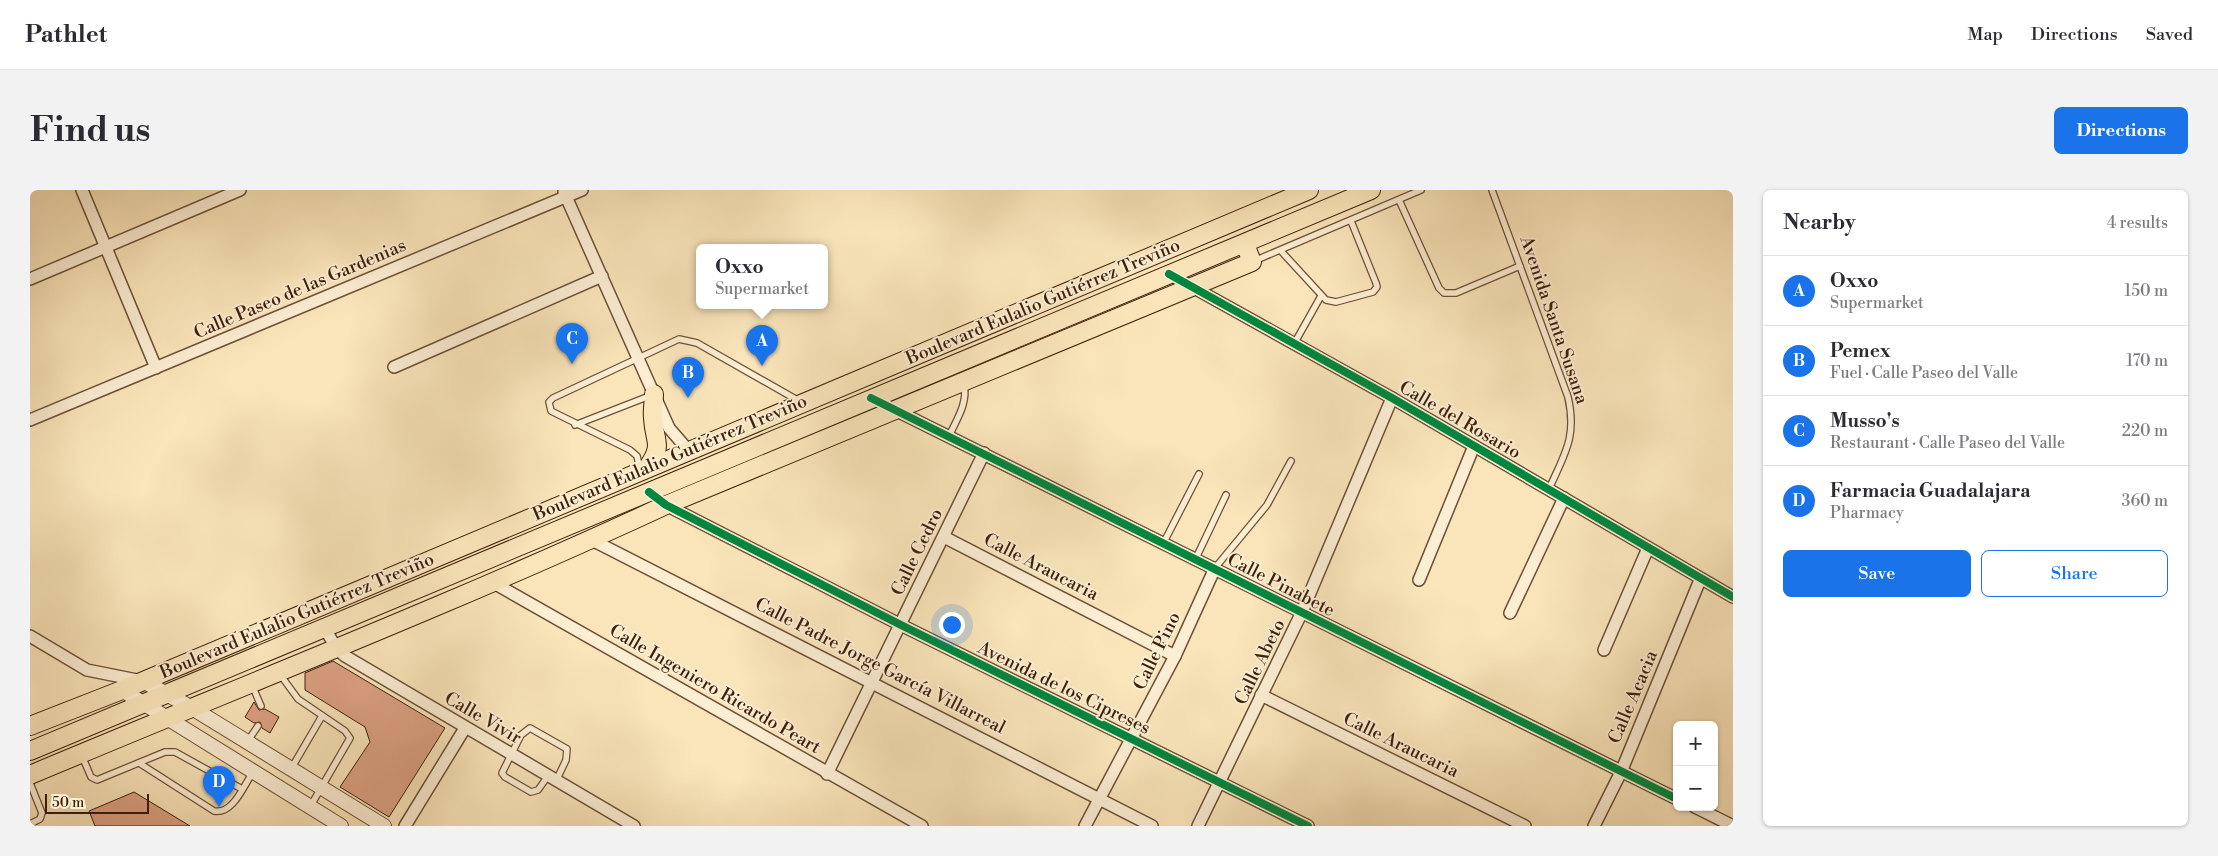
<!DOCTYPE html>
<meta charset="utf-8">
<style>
:root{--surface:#fff;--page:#f2f2f3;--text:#2b2b33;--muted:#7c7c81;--line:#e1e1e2;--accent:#1a73e8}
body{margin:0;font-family:"Libre Bodoni",serif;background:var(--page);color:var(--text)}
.controls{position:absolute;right:15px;bottom:15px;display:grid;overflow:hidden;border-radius:8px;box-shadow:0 1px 4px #0004}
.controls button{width:45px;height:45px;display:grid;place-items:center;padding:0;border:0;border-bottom:1px solid var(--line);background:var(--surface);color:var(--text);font:25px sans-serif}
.scale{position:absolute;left:15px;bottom:12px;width:104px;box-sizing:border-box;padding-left:5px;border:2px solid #3e1f09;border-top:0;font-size:14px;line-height:18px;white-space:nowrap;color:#3e1f09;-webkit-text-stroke:4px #fceed3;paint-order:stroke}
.you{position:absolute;left:921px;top:434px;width:18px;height:18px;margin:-12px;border:4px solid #fff;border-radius:50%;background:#1a73e8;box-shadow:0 0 0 8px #1a73e833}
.badge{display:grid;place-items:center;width:32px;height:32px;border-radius:50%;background:var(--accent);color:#fff;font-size:16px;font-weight:700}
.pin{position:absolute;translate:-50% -41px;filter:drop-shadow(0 1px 2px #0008)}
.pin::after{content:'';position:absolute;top:26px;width:18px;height:15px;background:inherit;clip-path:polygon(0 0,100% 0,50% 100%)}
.popup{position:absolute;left:666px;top:54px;width:132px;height:65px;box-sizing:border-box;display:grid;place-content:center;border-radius:8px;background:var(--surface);filter:drop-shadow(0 1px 4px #0005);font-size:16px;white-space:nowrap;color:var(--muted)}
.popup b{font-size:19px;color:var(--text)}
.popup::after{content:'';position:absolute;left:50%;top:100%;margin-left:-10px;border:10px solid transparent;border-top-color:var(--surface)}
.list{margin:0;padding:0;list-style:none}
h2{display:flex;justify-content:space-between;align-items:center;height:65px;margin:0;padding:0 20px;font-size:21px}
h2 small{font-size:16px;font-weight:400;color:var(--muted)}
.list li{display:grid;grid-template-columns:32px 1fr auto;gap:15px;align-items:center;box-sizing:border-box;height:70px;padding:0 20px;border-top:1px solid var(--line)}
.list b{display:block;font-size:19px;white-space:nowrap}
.list p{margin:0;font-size:16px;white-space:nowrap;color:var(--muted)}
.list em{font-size:16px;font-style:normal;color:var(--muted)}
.actions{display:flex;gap:10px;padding:15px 20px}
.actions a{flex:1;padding:11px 0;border:1px solid var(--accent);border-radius:8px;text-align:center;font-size:18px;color:var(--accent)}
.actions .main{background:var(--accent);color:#fff}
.map{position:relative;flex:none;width:1703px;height:636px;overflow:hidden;border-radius:8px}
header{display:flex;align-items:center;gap:30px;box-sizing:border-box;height:70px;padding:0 25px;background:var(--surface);border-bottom:1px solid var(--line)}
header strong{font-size:24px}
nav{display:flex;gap:28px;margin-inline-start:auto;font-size:18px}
.intro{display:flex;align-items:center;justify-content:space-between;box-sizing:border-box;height:120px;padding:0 30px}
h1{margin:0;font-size:35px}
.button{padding:12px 22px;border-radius:8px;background:var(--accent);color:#fff;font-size:18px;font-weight:700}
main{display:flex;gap:30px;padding:0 30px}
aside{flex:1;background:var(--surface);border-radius:8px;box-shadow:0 1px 4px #0004}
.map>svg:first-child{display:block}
</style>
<header>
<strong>Pathlet</strong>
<nav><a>Map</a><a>Directions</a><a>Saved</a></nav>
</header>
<div class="intro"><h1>Find us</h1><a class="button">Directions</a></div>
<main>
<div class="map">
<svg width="1703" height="636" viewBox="0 0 1703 636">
<rect width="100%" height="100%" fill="#fae5bb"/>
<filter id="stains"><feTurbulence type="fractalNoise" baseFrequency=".004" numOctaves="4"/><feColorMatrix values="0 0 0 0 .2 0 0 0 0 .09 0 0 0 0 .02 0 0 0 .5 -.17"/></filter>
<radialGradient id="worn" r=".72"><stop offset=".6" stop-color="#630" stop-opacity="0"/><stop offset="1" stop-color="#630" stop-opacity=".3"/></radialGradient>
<g fill="#dba083" stroke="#3e1f09">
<polygon points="303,471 415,538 359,627 310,597 340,552 335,537 275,500 275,483"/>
<polygon points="224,512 229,520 235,519 249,527 240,543 232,538 230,532 224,533 215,527"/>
<polygon points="104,602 160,636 65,636 59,621"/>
</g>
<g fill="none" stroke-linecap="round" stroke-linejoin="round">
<g stroke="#6d5036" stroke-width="8">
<g id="service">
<path d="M1462,0L1538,207C1547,247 1535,263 1519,299"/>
<polyline points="1369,10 1409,98 1414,103 1426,103 1490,76"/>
<polyline points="1251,61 1296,110 1306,112 1343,102 1347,97 1346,93 1321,31"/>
<polyline points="1224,71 1391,0"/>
<polyline points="1264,154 1291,106"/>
<polyline points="545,235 622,205"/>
<path d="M919,246C927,229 938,213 934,194"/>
<polyline points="610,279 607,266 600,260 521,221 519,212 523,208 649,149 667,153 769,211"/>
<polyline points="1134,352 1169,284"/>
<polyline points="1166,368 1196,305"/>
<polyline points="1185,378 1237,315 1261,271"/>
<polyline points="249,483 268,509 315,541 320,548 280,617"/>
<polyline points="222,495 231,516"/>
<polyline points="217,552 228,536"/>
<polyline points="52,566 61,587 67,590 135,562 145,562 212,599"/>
<path d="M109,573L184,621C203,625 214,595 223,582"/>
<polyline points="261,579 292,526"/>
<polyline points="518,586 508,600 501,602 475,587 472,583 491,545 500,538 537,559 536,570 526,591"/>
<polyline points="0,593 12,623 10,629 0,634"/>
</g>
</g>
<g stroke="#6d5036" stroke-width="14">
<g id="minor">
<polyline points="52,0 126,178"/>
<polyline points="534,2 639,238 658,260"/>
<polyline points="1139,84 1362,208 1703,407"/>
<polyline points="0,89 210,0"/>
<polyline points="364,177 572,86"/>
<polyline points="841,208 1647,609"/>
<polyline points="0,230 552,0"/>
<polyline points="634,314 871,435 1278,636"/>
<polyline points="914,347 1145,466"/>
<polyline points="562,350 1122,636"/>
<polyline points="1389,390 1444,256"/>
<polyline points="462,392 892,636"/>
<polyline points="1480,423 1534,308"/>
<polyline points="295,439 307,459 315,466 604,636"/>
<polyline points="0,446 57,480 112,491"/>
<polyline points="1574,460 1618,358"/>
<polyline points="1231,505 1495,636"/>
<polyline points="797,584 954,263"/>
<polyline points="1665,617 1703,636"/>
<polyline points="375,636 435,538"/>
<polyline points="1055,636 1145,466 1185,378"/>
<polyline points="1168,636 1272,422 1362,208"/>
<polyline points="1564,636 1591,582 1670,390"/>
</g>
</g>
<g stroke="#6d5036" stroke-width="16">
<g id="tertiary">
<polyline points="113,491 162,518 354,636"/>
<polyline points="92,500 311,636"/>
</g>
</g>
<g stroke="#3e1f09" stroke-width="20">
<g id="primary">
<path d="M618,277C634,253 624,252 623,228C622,220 624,212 624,204"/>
<polyline points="0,536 92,500 1279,0"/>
<polyline points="0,561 1341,0"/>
<path d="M0,585C212,496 427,412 636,315L1222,72L1215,54"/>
</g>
</g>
<use href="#service" stroke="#fceed3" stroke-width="5.5"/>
<use href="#minor" stroke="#fceed3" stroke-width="11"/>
<use href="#tertiary" stroke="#fceed3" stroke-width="14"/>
<use href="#primary" stroke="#fae5bb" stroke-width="18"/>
<g stroke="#fceed3" stroke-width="11">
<g id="cycleway">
<polyline points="1139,84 1362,208 1703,407"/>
<polyline points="841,208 1647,609"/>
<polyline points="619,302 636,315 871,435 1278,636"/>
</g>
</g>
<use href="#cycleway" stroke="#00873e" stroke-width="8"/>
</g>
<g text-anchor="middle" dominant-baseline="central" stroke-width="4" stroke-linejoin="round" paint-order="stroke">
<g font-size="18" fill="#3e1f09" stroke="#fceed3">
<text transform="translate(270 99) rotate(-23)">Calle Paseo de las Gardenias</text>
<text transform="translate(1013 112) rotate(-23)">Boulevard Eulalio Gutiérrez Treviño</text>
<text transform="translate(1524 130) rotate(71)">Avenida Santa Susana</text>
<text transform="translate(1430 230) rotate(30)">Calle del Rosario</text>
<text transform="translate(640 268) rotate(-23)">Boulevard Eulalio Gutiérrez Treviño</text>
<text transform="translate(887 362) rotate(-64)">Calle Cedro</text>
<text transform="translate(1011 377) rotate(27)">Calle Araucaria</text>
<text transform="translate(1251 395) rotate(27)">Calle Pinabete</text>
<text transform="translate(267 426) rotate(-23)">Boulevard Eulalio Gutiérrez Treviño</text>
<text transform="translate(1127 461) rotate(-64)">Calle Pino</text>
<text transform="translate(1230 472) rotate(-64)">Calle Abeto</text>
<text transform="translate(850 476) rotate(27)">Calle Padre Jorge García Villarreal</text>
<text transform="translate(1034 498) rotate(26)">Avenida de los Cipreses</text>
<text transform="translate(685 499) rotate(30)">Calle Ingeniero Ricardo Peart</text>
<text transform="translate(1603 507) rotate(-67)">Calle Acacia</text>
<text transform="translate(453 528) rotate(30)">Calle Vivir</text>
<text transform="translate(1371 555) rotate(26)">Calle Araucaria</text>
</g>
</g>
<rect width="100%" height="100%" filter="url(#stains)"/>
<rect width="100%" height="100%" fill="url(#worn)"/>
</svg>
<div class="controls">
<button>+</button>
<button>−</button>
</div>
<div class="scale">50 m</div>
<div class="you"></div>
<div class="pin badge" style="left:732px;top:176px">A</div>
<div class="popup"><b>Oxxo</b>Supermarket</div>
<div class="pin badge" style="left:658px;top:208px">B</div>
<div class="pin badge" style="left:542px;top:174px">C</div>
<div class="pin badge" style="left:189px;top:617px">D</div>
</div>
<aside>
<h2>Nearby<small>4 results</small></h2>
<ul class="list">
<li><span class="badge">A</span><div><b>Oxxo</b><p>Supermarket</p></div><em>150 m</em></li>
<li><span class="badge">B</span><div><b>Pemex</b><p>Fuel · Calle Paseo del Valle</p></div><em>170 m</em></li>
<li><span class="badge">C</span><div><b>Musso's</b><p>Restaurant · Calle Paseo del Valle</p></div><em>220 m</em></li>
<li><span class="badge">D</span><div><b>Farmacia Guadalajara</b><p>Pharmacy</p></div><em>360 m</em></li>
</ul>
<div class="actions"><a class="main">Save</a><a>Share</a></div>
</aside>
</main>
